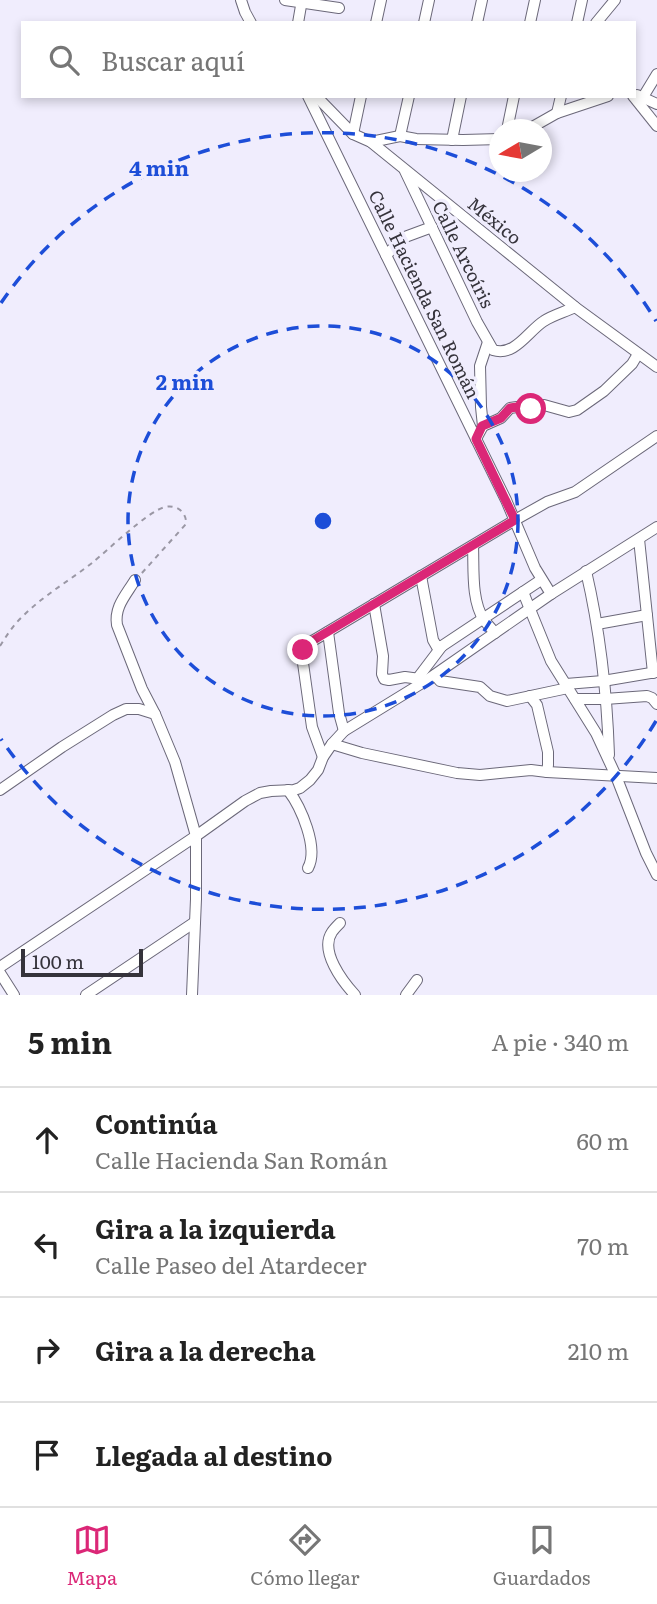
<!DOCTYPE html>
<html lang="es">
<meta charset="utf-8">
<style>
:root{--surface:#fff;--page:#f2f2f2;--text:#222;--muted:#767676;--line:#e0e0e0;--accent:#db2777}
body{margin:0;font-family:Literata,serif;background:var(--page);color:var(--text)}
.compass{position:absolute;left:489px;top:119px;width:63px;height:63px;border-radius:50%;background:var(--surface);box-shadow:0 4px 10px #0003;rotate:260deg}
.scale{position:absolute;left:21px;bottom:18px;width:122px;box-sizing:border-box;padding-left:7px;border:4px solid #35333b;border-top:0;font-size:19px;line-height:24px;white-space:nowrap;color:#35333b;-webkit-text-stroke:5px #f0edfd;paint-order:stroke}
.stop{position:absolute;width:21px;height:21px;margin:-16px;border:5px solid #db2777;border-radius:50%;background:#fff}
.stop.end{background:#db2777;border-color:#fff;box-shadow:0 2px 7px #0008}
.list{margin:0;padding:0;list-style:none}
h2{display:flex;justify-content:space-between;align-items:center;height:91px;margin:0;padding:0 28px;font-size:30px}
h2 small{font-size:23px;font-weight:400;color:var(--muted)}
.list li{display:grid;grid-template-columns:46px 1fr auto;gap:21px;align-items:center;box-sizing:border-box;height:105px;padding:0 28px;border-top:2px solid var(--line)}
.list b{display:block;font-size:26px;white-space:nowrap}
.list p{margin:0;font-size:23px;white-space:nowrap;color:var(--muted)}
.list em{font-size:23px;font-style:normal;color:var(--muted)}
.icon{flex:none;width:38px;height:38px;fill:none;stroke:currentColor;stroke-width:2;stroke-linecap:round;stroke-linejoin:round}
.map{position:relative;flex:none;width:657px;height:995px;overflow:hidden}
.search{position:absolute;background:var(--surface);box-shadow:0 4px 10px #0003;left:21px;right:21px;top:21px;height:77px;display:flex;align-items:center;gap:18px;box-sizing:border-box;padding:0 24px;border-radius:0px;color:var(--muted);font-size:26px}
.sheet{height:511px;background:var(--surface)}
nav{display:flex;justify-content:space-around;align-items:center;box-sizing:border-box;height:98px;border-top:2px solid var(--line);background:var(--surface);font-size:19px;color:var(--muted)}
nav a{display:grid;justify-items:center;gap:4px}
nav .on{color:var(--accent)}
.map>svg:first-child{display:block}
</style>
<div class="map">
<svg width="657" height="995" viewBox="0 0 657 995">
<rect width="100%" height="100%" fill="#f0edfd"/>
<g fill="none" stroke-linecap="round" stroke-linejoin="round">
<g stroke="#6b6879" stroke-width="12">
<g id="minor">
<polyline points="241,0 245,12 251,23"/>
<polyline points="285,0 339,8"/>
<polyline points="298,23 302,0"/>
<polyline points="376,23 381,0"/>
<polyline points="424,23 429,0"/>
<polyline points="477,23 482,0"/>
<polyline points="530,23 535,0"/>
<polyline points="577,23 582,0"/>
<polyline points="596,23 615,0"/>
<polyline points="637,95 657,104"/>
<polyline points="308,96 506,500 535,568 551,594"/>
<polyline points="316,96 353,134 371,142 575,307 657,367"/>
<polyline points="633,96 657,126"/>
<polyline points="643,97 657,74"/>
<polyline points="557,113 561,96"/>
<polyline points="507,130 514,96"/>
<polyline points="527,130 557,113 608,96"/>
<polyline points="353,134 361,96"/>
<polyline points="400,136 409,96"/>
<polyline points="452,140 461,96"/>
<polyline points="371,142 400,136 416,139 463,140 500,139"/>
<path d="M405,171L477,322L493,350C515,357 528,331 544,321C553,315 565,312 575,307"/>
<polyline points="386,255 405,237 432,227"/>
<polyline points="483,426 481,407 480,366 488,342"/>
<polyline points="476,439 483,426 501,418 510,408 517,407 531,409 544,405 569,412 577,410 604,391 632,364 638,354"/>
<polyline points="639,539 653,673"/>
<path d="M473,546C474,569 471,600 484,620C487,624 492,629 495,633"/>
<path d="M586,571C600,631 607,693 609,755"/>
<polyline points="421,576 433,640 437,647 442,646 541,580"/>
<path d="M135,580C126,595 114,607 117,625L142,689L155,714"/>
<polyline points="523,592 551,661 596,733 616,776 646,853 657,875"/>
<polyline points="374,604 383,656 382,674 384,679 389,680 405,677 427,680"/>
<polyline points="597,624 647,615"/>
<polyline points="328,632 339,713 344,731"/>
<polyline points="435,675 440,681 480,687 490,696 507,701 568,688"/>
<polyline points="417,679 442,646"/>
<polyline points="566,684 603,681 657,672"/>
<polyline points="530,696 537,705 548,752 548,765 547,772"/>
<polyline points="575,699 605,699 647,696 652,698 657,704"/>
<polyline points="332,744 362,753 457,773 480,775 531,770 547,772 657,778"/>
<polyline points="323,757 312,727 302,656 304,646 515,520 547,502 575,492 657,436"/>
<polyline points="0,790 62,747 113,715 126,709 139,709 155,714 175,762 196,836 196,899 192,995"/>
<path d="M288,790C301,807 319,848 308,868"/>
<path d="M340,923C337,926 334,929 332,932C319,951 343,982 355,995"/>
<polyline points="0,967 196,836 245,801 260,793 271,791 294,790 300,788 310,780 318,770 323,757 332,744 344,731 427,680 551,594 657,527"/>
<polyline points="0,973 14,995"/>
<polyline points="86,995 195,922"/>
<polyline points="406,995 417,980"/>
</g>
</g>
<path stroke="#9a97a4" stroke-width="2" stroke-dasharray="5 5" stroke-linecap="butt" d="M0,646C7,635 14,624 23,616C44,595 69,581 92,563C108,550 148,511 165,507C177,504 187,513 186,524L141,574"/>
<use href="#minor" stroke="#fff" stroke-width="10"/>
</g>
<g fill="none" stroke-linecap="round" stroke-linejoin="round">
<polyline stroke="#db2777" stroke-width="9" points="303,650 307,644 515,520 476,439 482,426 501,418 510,408 517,407 524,409 531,409"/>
</g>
<g fill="none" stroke="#1d4ed8" stroke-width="3.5" stroke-dasharray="12 9">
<circle cx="323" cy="521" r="195"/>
<path d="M656 721A389 389 0 0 1 1 739M1 303A389 389 0 0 1 656 321"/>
</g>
<g text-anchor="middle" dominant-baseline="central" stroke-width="7" stroke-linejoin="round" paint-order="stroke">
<g font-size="18" fill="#35333b" stroke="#f0edfd">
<text transform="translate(495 220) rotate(39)">México</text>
<text transform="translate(464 254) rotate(64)">Calle Arcoíris</text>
<text transform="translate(425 294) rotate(64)">Calle Hacienda San Román</text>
</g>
</g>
<circle cx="323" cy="521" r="10" fill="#1d4ed8" stroke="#f0edfd" stroke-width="3.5"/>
<g font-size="21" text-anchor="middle" font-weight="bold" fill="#1d4ed8" stroke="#f0edfd" stroke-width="7" stroke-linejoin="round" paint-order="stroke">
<text x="159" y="176">4 min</text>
<text x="185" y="390">2 min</text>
</g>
</svg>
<svg class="compass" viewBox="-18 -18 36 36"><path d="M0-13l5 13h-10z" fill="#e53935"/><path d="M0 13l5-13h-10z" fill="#767676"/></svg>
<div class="scale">100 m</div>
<div class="stop" style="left:531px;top:409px"></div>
<div class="stop end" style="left:303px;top:650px"></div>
<div class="search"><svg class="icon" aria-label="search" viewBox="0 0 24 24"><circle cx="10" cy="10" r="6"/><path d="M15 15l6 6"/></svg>Buscar aquí</div>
</div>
<section class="sheet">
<h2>5 min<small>A pie · 340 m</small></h2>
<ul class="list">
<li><svg class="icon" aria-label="ahead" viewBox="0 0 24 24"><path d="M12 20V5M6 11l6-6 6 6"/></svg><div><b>Continúa</b><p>Calle Hacienda San Román</p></div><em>60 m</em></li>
<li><svg class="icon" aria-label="left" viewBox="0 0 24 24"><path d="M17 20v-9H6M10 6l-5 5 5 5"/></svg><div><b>Gira a la izquierda</b><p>Calle Paseo del Atardecer</p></div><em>70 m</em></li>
<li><svg class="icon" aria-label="right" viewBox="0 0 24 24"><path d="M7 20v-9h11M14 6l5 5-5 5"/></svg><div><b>Gira a la derecha</b></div><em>210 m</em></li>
<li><svg class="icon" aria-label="arrive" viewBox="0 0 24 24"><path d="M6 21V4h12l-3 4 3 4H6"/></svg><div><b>Llegada al destino</b></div></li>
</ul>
</section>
<nav>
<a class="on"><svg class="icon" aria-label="map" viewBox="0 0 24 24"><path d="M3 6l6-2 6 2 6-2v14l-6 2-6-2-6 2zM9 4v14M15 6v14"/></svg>Mapa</a>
<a><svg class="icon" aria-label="directions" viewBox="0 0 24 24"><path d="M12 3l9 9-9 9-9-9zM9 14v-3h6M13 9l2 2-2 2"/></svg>Cómo llegar</a>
<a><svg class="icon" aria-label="saved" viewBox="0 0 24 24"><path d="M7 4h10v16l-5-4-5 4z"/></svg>Guardados</a>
</nav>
